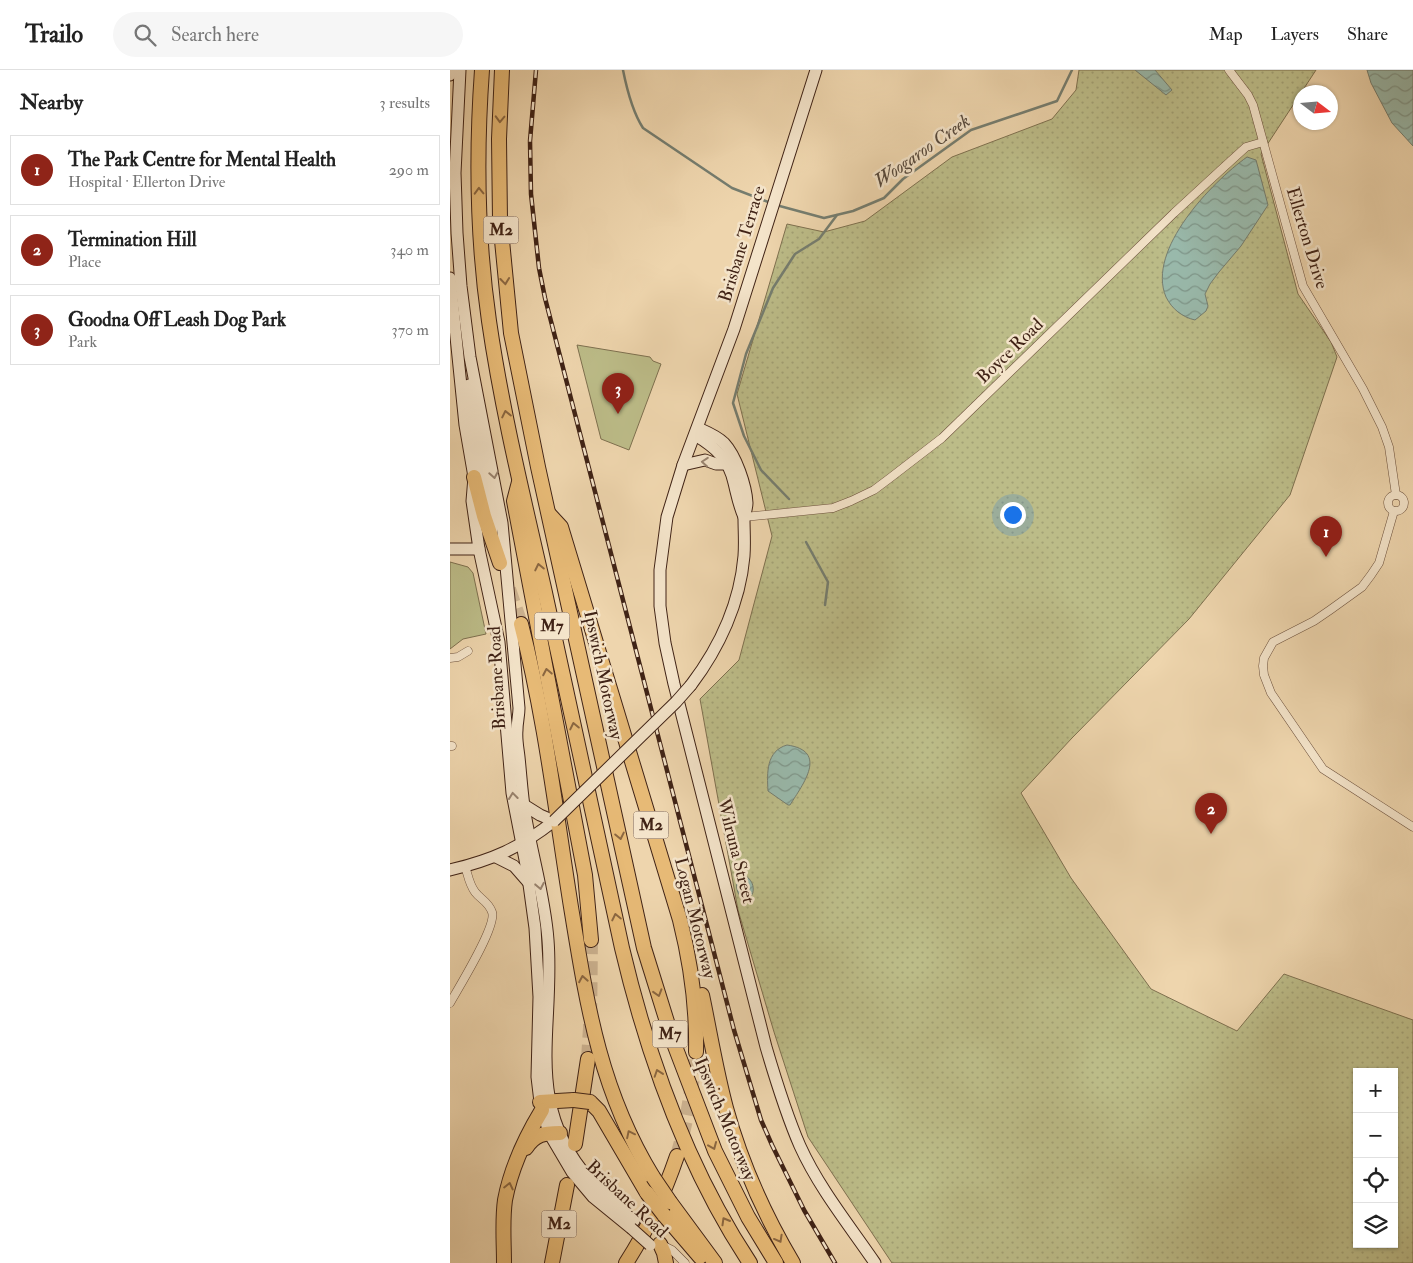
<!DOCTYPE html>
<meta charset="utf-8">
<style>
:root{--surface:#fff;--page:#f6f6f6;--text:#222;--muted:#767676;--line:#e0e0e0;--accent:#8f2418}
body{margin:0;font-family:"IM FELL Double Pica",serif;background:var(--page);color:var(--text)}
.controls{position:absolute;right:15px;bottom:15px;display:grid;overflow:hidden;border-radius:0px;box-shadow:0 1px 4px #0004}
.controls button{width:45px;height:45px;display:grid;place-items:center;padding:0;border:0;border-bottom:1px solid var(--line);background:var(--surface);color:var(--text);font:25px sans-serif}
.compass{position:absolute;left:843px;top:15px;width:45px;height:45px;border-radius:50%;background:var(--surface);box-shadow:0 1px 4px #0004;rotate:106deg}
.you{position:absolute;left:562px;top:444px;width:18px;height:18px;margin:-12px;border:4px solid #fff;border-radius:50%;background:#1a73e8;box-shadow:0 0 0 8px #1a73e833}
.badge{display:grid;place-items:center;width:32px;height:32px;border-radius:50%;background:var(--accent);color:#fff;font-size:16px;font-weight:700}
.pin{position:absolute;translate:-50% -41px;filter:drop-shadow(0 1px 2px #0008)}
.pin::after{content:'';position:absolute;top:26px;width:18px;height:15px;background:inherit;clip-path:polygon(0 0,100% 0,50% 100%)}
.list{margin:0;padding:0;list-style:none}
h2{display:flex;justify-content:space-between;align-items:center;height:65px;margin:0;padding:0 20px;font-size:21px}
h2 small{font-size:16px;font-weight:400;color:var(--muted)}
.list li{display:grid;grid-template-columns:32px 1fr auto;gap:15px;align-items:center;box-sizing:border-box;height:70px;margin:0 10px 10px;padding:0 10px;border:1px solid var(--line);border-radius:0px}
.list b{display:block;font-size:19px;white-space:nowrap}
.list p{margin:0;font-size:16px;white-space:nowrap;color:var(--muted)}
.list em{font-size:16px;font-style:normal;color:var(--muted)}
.icon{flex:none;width:28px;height:28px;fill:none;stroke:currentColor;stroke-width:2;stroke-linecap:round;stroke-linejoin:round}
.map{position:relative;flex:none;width:963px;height:1193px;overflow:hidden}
header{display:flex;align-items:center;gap:30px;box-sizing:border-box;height:70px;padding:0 25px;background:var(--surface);border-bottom:1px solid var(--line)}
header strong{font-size:24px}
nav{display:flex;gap:28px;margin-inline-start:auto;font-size:18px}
.search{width:350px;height:45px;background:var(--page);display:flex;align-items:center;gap:12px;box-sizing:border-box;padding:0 18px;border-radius:28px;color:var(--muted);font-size:19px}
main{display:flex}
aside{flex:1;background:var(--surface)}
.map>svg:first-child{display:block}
</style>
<header>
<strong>Trailo</strong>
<div class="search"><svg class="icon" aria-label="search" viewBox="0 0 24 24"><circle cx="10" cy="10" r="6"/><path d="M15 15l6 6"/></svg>Search here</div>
<nav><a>Map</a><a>Layers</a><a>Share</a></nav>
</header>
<main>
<aside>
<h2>Nearby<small>3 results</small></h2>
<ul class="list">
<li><span class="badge">1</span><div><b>The Park Centre for Mental Health</b><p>Hospital · Ellerton Drive</p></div><em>290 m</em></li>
<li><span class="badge">2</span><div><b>Termination Hill</b><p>Place</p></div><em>340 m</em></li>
<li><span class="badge">3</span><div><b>Goodna Off Leash Dog Park</b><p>Park</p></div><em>370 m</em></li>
</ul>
</aside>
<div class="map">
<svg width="963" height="1193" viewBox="0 0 963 1193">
<defs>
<pattern id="grass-dots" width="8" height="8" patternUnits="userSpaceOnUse" patternTransform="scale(1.25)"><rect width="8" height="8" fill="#bcbc88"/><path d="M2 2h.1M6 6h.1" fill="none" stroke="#a3a175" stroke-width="1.8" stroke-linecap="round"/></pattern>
<pattern id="water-waves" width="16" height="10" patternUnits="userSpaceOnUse" patternTransform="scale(1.25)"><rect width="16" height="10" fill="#99b9ab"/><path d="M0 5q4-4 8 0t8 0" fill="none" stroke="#7e968a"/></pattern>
</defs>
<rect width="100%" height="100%" fill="#eed5ad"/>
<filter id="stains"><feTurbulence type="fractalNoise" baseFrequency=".004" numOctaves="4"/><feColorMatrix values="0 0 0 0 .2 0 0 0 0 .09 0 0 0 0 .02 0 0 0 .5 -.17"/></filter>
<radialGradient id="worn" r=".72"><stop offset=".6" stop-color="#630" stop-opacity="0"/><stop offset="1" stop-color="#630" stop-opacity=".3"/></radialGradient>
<path fill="url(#grass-dots)" stroke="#7e704f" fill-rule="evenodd" d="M629,0H866L811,84L848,224L881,272L887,287L840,425L739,549L622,668L571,723L621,808L701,919L787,961L834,904L963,950V1193H442L358,1067L324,962L288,840L250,629L289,590L322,466L287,324L337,154L374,162L415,151L502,87L602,49L626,20ZM907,1002H944V1174H907Z"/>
<g fill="#bcbc88" stroke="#7e704f">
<polygon points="127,275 200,287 203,291 211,294 179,380 151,369"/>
<polygon points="0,492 18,497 23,503 36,564 13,569 0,579"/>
</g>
<g fill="url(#water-waves)" stroke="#757d6f">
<polygon points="685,0 705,0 722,20 716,25"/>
<polygon points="917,0 963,0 963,76 942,53 921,13"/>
<path d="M797,87L806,90L818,135L791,176L769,202L760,214L755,224L758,236L756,241L745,250C732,247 722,239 716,227C696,180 762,112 797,87Z"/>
<path d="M337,675C379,681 353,714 340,735H338L318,721C317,703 316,681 337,675Z"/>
<path d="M291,804C302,807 307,819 300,828H291C286,821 285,813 289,805Z"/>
</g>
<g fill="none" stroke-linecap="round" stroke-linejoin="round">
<g stroke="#757d6f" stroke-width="2.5">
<path d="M173,0C177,20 182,41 193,58L282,118L321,133"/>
<polyline points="326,135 374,148 403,141 434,128 453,109 521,60 607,31 622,0"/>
<polyline points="339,429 311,400 294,366 283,333 296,284 323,218 345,184 369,169 387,145"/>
<polyline points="356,472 378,512 375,535"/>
</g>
<g stroke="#cbb18f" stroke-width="14" stroke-dasharray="14 7" stroke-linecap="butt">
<polyline points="59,519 71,554"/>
<polyline points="138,989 140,958 141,870"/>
<path d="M227,1086C237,1052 242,1018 246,982"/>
</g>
<g stroke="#6c503c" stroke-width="9">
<g id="street">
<polyline points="779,0 798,25 803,35 853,216 913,319 932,357 939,377 946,425"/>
<circle cx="946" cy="433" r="8"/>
<polyline points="944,441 929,493 921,505 912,517 880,540 864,551 823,572 814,588 813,596 814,605 821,623 873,699 963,757"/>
<polyline points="294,447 383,438 401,431 424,420 440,408 492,368 724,143 774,97 796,77 813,72"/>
<polyline points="0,588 8,587 18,581"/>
<polyline points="0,676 2,676"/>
<path d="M0,933C9,917 47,856 42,842C38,831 31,830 25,822C19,814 18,805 15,796"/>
<polyline points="212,1175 222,1180 235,1193"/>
</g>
</g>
<g stroke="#402316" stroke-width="13">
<g id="secondary">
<path d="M10,0L5,103L7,163L11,216L20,287L52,453L69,638C69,646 67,652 67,660C66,669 68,678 69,687C71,706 72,725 75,743C82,786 95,827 98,870C105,959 72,1034 140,1110C153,1125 169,1138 184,1151"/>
<path d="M366,0L284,259L233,395L217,447L210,500V536L215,573L224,614L316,977C326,1011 336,1044 350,1076C369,1118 399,1155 425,1193"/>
<polyline points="0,5 1,0"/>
<polyline points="0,208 15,355 24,407 22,431 29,479 49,572 62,723 77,800 85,858 89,927 87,1007 90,1032 99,1063 122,1102 143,1127 181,1158"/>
<polyline points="19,315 29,387 44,451 40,466"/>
<path d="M245,365C265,377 279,389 284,413C287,425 289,436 294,447"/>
<polyline points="233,395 255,390 266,394 278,394"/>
<polyline points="0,479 29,479"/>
<path d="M241,615C269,578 290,533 294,486C295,473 294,461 294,448C295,443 297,438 297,433C296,415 286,386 274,373C267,366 257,362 248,358"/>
<polyline points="74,735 90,745 104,751"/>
<polyline points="46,787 64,796 78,812"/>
<path d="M0,800C42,790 70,778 104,751"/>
</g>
</g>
<g stroke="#402316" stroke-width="16">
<g id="highway">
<path d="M32,0C26,83 27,168 39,251C52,341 74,430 94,518C120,638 146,758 172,878C198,988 237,1098 300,1193"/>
<polyline points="52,0 49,69 50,150 61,263 88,397 194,878 223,971 265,1081 298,1147 326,1193"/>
<polyline points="24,407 34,446 50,493"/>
<polyline points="69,412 64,431 135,805 141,870"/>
<path d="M99,444L111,457L230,850C241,894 247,937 246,982"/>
<path d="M71,554C95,647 106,743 121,837C137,935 150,1021 203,1107"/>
<path d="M252,925C260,963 266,1001 276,1038C291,1093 314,1144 343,1193"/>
<polyline points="90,1032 124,1030"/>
<polyline points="140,1032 149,1041 197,1123"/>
<polyline points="125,1074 138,989"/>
<path d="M76,1078C85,1064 94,1063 110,1063"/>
<polyline points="220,1132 265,1193"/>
<polyline points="214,1145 250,1187"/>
<polyline points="210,1174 214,1183 216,1193"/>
<path d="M54,1193C54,1172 52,1151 55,1130C61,1098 75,1068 92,1040"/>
<polyline points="102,1193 117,1115"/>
<path d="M176,1193C198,1159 214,1124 227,1086"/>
</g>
</g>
<use href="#street" stroke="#f4e4ca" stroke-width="8"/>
<use href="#secondary" stroke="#f4e4ca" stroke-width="11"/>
<use href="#highway" stroke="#e7ba76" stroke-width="14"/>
<g stroke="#402316" stroke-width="4.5">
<polyline id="rail" points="86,0 80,71 81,124 89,198 95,228 284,960 311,1050 322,1075 354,1140 385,1193"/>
</g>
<use href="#rail" stroke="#f4e4ca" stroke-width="2.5" stroke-dasharray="8" stroke-linecap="butt"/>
<g stroke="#402316" stroke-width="13" stroke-linecap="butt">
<g id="secondary-bridge">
<polyline points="104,751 226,632 241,615"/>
<polyline points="181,1158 200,1175"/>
</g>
</g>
<g stroke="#402316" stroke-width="16" stroke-linecap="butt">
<g id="highway-bridge">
<polyline points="124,1030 140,1032"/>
<polyline points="203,1107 220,1132"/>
<polyline points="197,1123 214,1145"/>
</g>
</g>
<use href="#secondary-bridge" stroke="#f4e4ca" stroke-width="11"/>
<use href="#highway-bridge" stroke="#e7ba76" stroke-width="14"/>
</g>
<defs><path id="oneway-chevron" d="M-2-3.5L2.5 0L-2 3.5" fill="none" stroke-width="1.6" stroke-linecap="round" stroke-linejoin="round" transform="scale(1.25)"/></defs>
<g stroke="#8b6741">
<use href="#oneway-chevron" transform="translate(50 49) rotate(92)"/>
<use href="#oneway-chevron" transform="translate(29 121) rotate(-92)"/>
<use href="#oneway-chevron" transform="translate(55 211) rotate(84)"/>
<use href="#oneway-chevron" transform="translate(56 344) rotate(-102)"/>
<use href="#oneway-chevron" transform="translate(89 497) rotate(-102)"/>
<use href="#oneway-chevron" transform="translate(97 602) rotate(-101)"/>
<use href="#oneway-chevron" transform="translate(124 656) rotate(-102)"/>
<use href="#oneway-chevron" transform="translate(170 766) rotate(78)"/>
<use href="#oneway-chevron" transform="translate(166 847) rotate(-102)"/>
<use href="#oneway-chevron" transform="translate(133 909) rotate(-100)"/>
<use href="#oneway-chevron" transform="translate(208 923) rotate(73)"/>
<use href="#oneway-chevron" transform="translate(208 1003) rotate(-109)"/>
<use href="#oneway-chevron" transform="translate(180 1064) rotate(-116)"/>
<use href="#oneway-chevron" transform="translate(263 1076) rotate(67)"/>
<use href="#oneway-chevron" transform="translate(59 1116) rotate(-77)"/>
<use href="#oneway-chevron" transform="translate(275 1151) rotate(-120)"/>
<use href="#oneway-chevron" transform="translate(329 1169) rotate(61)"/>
</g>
<g stroke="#9a8470">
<use href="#oneway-chevron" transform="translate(255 392) rotate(-176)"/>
<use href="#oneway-chevron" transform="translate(44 405) rotate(80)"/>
<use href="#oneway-chevron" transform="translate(63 726) rotate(-97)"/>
<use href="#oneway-chevron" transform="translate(90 816) rotate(79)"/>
</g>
<g text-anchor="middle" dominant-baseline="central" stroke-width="5" stroke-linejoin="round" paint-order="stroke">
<g fill="#f4e4ca" stroke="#765d4c" stroke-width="1">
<rect x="33.5" y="146.5" width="35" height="27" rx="4"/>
<rect x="84.5" y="542.5" width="35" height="27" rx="4"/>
<rect x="183.5" y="741.5" width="35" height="27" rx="4"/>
<rect x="202.5" y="950.5" width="35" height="27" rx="4"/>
<rect x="91.5" y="1140.5" width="35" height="27" rx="4"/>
</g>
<g font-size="16" font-weight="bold" fill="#402316">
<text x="51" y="160">M2</text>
<text x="102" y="556">M7</text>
<text x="201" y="755">M2</text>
<text x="220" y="964">M7</text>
<text x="109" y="1154">M2</text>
</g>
<g font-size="18" fill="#402316" stroke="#f4e4ca">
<text transform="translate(857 168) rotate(73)">Ellerton Drive</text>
<text transform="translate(292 174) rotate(-73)">Brisbane Terrace</text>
<text transform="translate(560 281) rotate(-44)">Boyce Road</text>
<text transform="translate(153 605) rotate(78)">Ipswich Motorway</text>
<text transform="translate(47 608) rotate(-93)">Brisbane Road</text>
<text transform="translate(286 781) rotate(76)">Wilruna Street</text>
<text transform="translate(245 848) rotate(76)">Logan Motorway</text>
<text transform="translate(275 1049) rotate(67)">Ipswich Motorway</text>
<text transform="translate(177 1129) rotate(43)">Brisbane Road</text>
</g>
<g font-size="19" font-style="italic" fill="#56483b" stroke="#f4e4ca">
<text transform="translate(472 81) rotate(-35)">Woogaroo Creek</text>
</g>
</g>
<rect width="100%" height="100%" filter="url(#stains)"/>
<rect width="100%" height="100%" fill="url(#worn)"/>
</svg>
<div class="controls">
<button>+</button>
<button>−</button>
<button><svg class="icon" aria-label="locate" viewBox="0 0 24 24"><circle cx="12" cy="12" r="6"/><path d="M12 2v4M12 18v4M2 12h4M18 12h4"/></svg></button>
<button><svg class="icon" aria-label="layers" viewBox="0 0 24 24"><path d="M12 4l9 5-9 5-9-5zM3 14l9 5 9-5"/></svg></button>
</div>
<svg class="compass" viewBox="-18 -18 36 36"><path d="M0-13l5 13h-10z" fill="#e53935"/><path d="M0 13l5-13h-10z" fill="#767676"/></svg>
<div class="you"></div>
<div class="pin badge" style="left:876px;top:487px">1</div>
<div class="pin badge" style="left:761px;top:764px">2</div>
<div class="pin badge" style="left:168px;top:344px">3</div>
</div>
</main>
